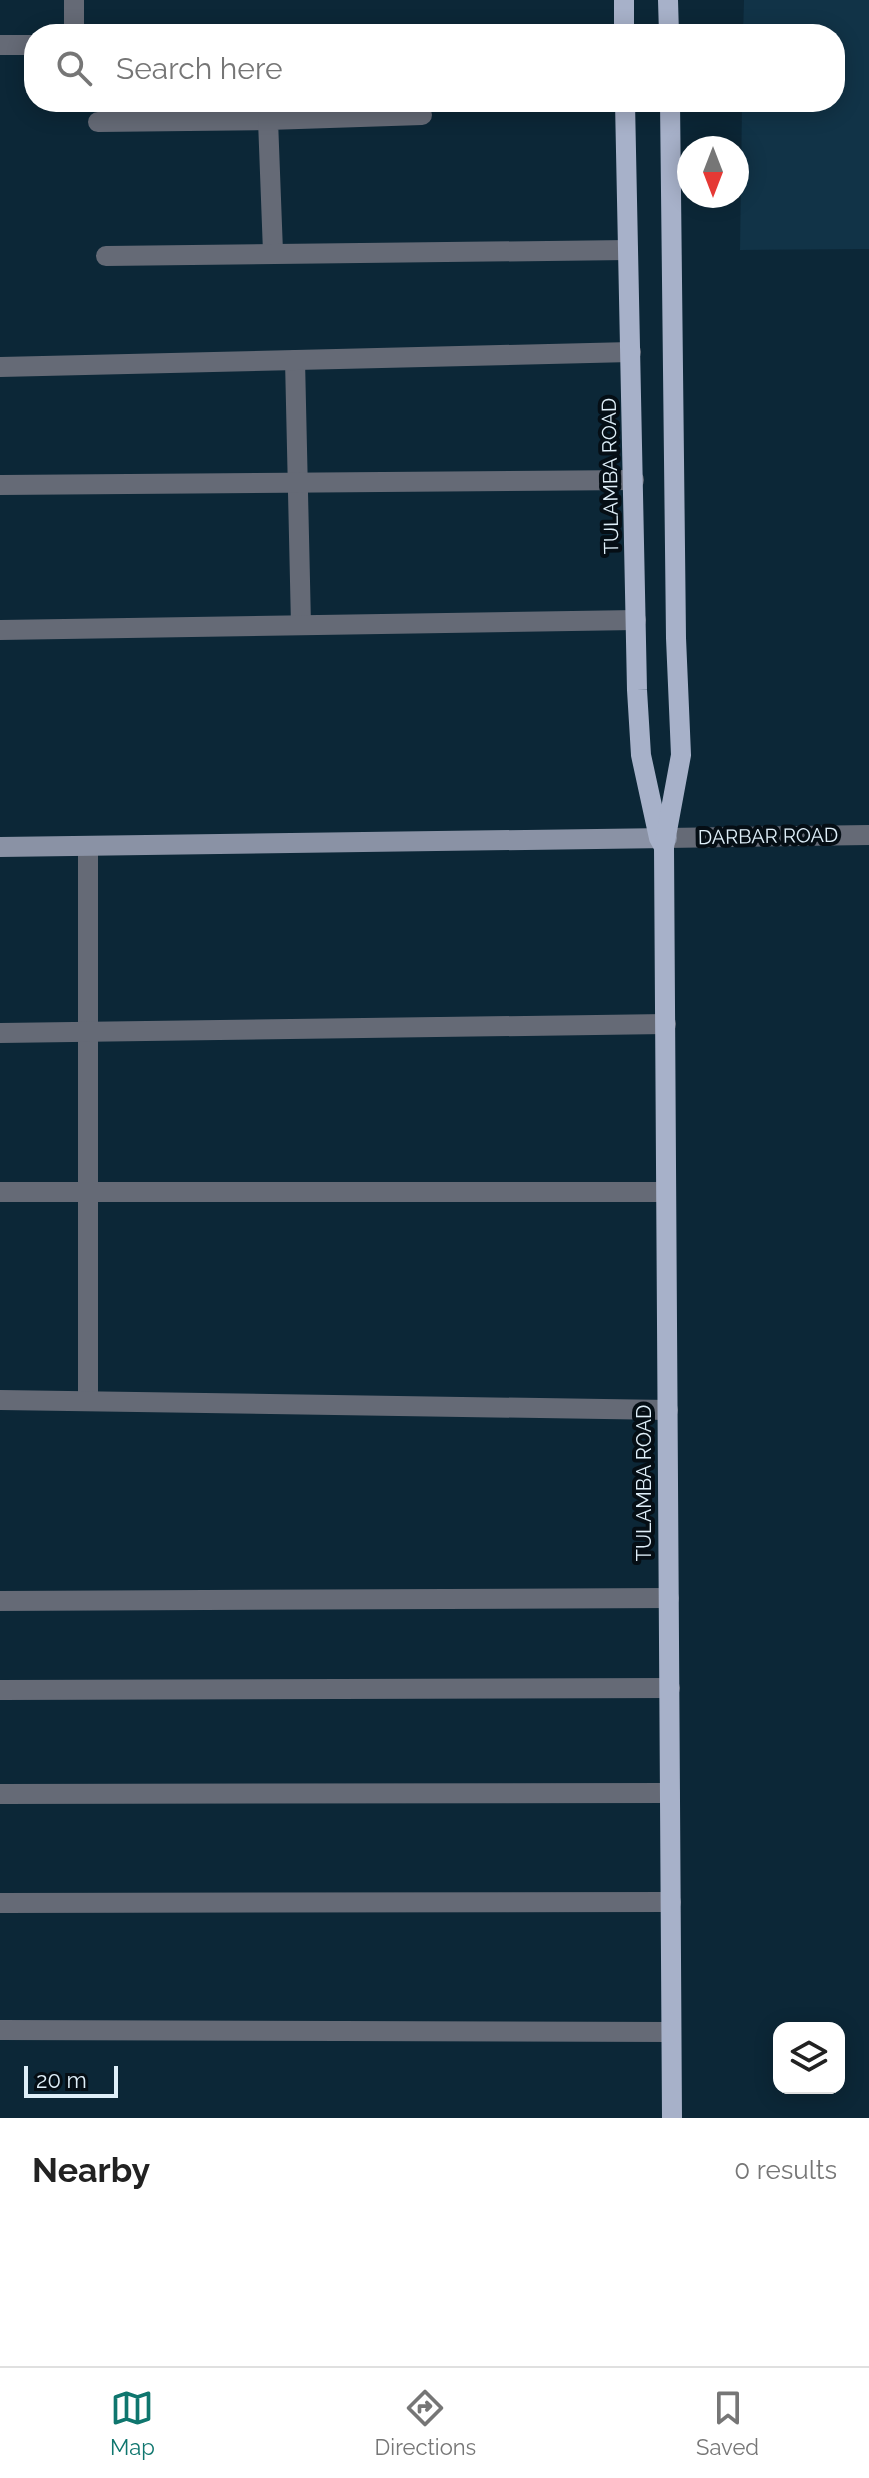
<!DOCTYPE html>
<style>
:root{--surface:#fff;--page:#f6f6f6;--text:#222;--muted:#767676;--line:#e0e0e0;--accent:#0f766e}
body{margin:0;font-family:Raleway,sans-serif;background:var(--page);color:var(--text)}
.controls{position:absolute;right:24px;bottom:24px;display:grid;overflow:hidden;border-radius:16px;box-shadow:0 4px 20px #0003}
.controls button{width:72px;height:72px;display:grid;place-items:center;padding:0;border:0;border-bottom:2px solid var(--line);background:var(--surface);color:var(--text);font:40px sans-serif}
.compass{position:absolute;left:677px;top:136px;width:72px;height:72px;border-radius:50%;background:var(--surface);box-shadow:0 4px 20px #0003;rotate:180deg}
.scale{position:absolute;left:24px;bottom:20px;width:94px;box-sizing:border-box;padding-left:8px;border:4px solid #dfeff9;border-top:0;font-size:22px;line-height:28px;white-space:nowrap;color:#dfeff9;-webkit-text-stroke:6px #050e15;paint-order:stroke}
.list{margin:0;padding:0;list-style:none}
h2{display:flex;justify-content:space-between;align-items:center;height:104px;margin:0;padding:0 32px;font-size:34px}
h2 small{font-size:26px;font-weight:400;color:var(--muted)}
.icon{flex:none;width:44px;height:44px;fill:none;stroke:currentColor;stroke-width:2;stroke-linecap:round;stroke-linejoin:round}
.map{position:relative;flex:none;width:869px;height:2118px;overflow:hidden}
.search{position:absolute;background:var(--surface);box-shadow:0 4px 20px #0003;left:24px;right:24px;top:24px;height:88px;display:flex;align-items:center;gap:20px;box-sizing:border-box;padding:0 28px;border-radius:32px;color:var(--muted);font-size:30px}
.sheet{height:248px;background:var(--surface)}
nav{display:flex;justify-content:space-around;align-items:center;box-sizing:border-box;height:112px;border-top:2px solid var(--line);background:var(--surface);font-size:22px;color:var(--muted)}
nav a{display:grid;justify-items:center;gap:4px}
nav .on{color:var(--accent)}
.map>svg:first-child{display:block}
</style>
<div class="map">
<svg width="869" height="2118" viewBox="0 0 869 2118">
<rect width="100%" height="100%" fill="#0c2737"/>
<polygon fill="#113347" points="744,0 869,0 869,249 740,250 742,102 835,102 835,34 743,34"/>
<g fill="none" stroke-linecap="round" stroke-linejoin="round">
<g stroke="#656a76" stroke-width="20">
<polyline points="74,34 74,0"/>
<polyline points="0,45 34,45"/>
<polyline points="98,122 268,120"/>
<polyline points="273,252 268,120 422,115"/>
<polyline points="106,256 628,250"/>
<polyline points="295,360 301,625"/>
<polyline points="0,367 631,352"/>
<polyline points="0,485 634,480"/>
<polyline points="0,630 636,620"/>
<polyline points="667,838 869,835"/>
<polyline points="88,846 88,1401"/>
<polyline points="0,1033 666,1024"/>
<polyline points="0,1192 666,1192"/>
<polyline points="0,1400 668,1410"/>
<polyline points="0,1601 669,1598"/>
<polyline points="0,1690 670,1688"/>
<polyline points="0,1794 670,1793"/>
<polyline points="0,1903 671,1902"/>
<polyline points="0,2030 671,2032"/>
</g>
<polyline stroke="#8a92a5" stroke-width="20" points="0,847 667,838"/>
<g stroke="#a7b1c9" stroke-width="20">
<polyline points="624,0 624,34"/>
<polyline points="668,0 669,34"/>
<polyline points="625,102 637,690 641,755 659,838 664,847"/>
<polyline points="670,102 676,638 681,755 664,847 672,2118"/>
</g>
</g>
<g text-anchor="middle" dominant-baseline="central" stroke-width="8" stroke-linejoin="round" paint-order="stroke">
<g font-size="20" fill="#dfeff9" stroke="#050e15">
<text transform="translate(610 476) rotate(-91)">TULAMBA ROAD</text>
<text transform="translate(768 836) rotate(-1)">DARBAR ROAD</text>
<text transform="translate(644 1483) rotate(-90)">TULAMBA ROAD</text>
</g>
</g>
</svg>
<div class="controls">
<button><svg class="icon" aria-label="layers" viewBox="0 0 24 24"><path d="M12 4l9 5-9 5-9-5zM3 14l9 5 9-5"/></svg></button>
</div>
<svg class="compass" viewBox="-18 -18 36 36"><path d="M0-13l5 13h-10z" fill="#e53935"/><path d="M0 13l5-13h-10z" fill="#767676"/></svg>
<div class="scale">20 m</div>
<div class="search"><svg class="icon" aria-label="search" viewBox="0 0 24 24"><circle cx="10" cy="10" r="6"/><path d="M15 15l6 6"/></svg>Search here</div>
</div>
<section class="sheet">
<h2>Nearby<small>0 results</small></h2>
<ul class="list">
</ul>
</section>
<nav>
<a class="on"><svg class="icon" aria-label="map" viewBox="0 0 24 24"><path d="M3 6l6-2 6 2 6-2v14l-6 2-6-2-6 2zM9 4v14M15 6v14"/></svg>Map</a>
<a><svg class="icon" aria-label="directions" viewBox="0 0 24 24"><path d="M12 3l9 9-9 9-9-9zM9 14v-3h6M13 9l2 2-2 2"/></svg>Directions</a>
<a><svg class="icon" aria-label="saved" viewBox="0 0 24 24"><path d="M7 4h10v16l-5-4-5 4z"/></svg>Saved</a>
</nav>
